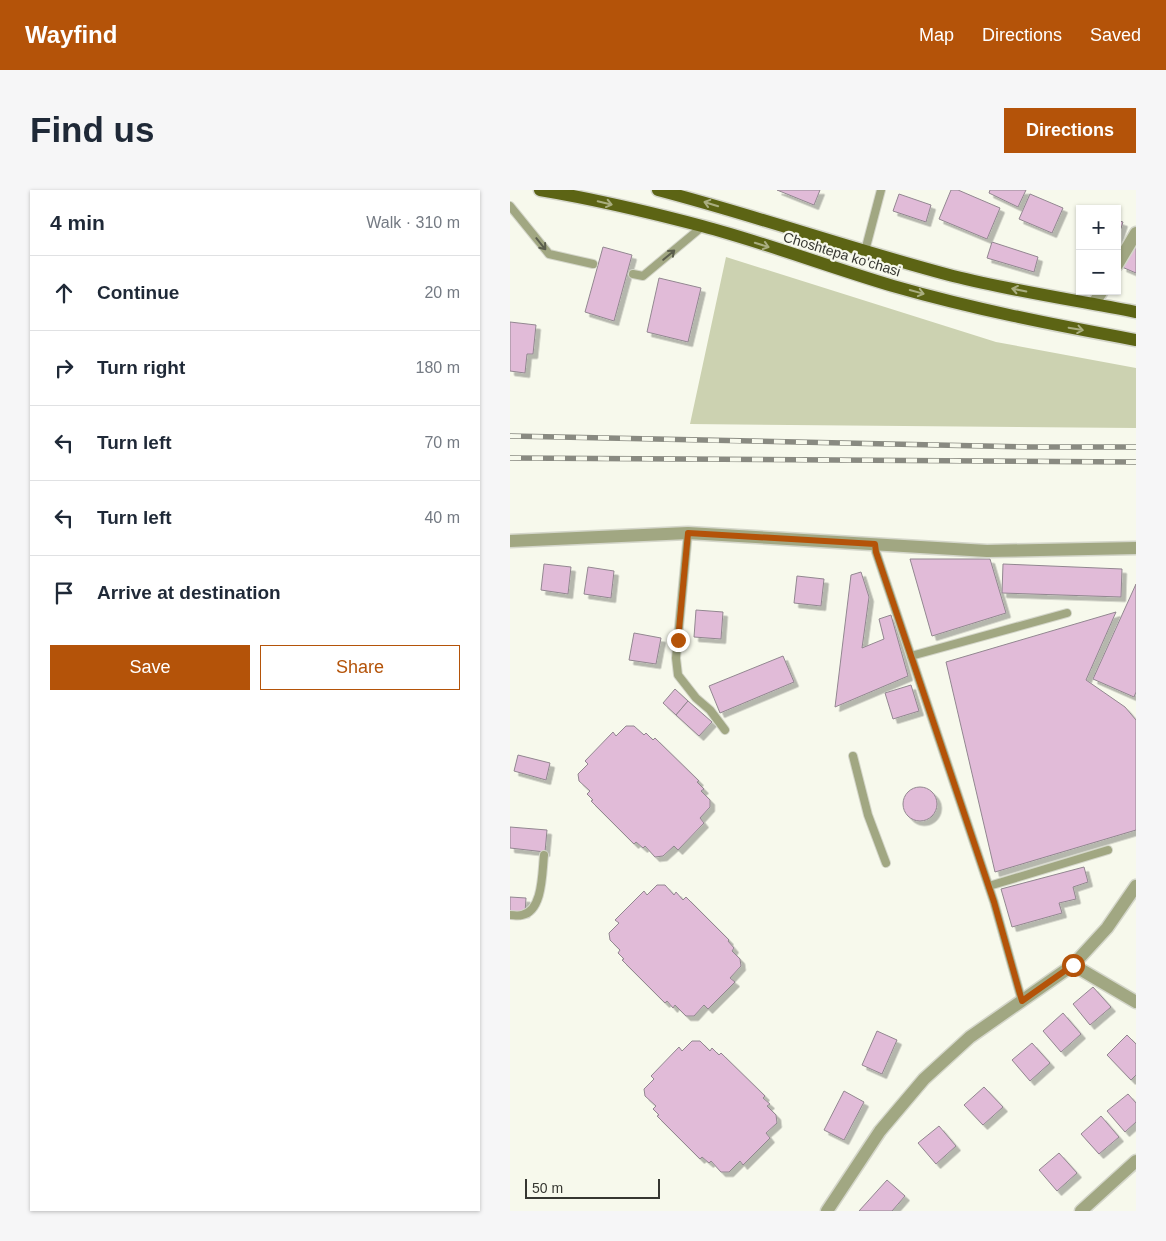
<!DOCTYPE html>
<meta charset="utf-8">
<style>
:root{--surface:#fff;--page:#f6f6f7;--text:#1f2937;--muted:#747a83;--line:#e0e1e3;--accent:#b45309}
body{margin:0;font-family:Arial,sans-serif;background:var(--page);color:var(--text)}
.controls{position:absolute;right:15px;top:15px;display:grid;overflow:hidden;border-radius:0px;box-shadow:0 1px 4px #0004}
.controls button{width:45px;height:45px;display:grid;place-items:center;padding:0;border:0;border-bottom:1px solid var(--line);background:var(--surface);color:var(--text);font:25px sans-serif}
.scale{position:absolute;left:15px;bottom:12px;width:135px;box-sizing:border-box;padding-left:5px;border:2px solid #363731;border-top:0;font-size:14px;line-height:18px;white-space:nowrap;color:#363731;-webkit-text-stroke:4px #f7f9ec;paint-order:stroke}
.stop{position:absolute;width:15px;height:15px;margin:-11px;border:4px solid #b45309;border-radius:50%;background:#fff}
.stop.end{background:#b45309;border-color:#fff;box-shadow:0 1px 5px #0008}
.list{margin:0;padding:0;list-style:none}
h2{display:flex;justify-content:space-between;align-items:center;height:65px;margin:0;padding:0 20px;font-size:21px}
h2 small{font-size:16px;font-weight:400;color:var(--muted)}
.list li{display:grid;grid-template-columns:32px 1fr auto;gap:15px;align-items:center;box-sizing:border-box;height:75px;padding:0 20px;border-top:1px solid var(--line)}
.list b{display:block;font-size:19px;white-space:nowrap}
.list em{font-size:16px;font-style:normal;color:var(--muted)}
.actions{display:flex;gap:10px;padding:15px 20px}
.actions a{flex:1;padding:11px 0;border:1px solid var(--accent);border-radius:0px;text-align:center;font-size:18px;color:var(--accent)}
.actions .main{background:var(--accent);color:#fff}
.icon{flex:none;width:28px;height:28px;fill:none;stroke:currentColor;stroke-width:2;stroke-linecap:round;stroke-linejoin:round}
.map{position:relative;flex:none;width:626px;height:1021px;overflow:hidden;border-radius:0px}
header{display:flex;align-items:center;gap:30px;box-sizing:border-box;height:70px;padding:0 25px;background:var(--accent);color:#fff}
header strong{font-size:24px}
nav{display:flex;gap:28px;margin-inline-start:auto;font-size:18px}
.intro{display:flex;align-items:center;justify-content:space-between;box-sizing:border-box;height:120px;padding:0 30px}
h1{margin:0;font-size:35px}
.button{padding:12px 22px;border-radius:0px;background:var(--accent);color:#fff;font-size:18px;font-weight:700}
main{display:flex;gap:30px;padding:0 30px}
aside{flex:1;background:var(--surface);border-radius:0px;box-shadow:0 1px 4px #0004}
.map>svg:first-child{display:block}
</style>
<header>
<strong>Wayfind</strong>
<nav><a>Map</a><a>Directions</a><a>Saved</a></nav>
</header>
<div class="intro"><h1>Find us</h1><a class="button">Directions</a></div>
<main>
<aside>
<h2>4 min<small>Walk · 310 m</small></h2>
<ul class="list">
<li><svg class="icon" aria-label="ahead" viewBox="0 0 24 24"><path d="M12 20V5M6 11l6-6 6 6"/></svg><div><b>Continue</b></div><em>20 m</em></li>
<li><svg class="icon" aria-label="right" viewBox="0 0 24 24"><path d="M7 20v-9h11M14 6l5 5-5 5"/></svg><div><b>Turn right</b></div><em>180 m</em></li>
<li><svg class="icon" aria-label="left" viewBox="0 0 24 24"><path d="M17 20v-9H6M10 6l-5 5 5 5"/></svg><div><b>Turn left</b></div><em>70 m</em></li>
<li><svg class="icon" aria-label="left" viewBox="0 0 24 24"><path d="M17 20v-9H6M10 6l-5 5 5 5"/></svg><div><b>Turn left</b></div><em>40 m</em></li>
<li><svg class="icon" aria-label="arrive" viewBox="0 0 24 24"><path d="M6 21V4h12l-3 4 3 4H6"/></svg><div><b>Arrive at destination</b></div></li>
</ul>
<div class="actions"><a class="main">Save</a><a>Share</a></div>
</aside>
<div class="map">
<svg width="626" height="1021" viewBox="0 0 626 1021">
<defs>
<filter id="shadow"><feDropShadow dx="4.5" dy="4.5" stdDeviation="0" flood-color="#0004"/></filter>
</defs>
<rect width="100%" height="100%" fill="#f7f9ec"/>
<polygon fill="#ccd2b1" points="216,67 486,152 626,178 626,238 180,234"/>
<g fill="#e1bbd8" stroke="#928790" filter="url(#shadow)">
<polygon points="267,0 310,0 304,15"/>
<polygon points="441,0 448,0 490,18 477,49 429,29"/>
<polygon points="480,0 516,0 508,17 479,3"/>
<polygon points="389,4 421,15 416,32 383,21"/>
<polygon points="520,4 553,18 542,43 509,29"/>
<polygon points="607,30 613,32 607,51"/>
<polygon points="626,47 626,83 612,77"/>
<polygon points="482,52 528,67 524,82 477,68"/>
<polygon points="93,57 122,65 104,131 75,122"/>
<polygon points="149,88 191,98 178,152 137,142"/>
<polygon points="0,132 26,135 23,164 17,164 15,183 0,181"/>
<polygon points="400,369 480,369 496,423 422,446"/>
<polygon points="34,374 61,377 58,404 31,400"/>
<polygon points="493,374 612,379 611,407 492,403"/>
<polygon points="78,377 104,381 101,408 74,404"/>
<polygon points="351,382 359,407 352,458 374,449 369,429 381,425 398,486 325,517 341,385"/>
<polygon points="287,386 314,389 311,416 284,413"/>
<polygon points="626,394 626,502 624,507 583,489"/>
<polygon points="186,420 213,422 211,449 184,447"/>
<polygon points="606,422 576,490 615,517 626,530 626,640 485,682 436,472"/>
<polygon points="124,443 151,448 146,474 119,470"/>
<polygon points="273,466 284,492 210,523 199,496"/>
<polygon points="401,495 409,521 383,529 375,503"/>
<polygon points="165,499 178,511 166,525 153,513"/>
<polygon points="178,511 202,532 189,546 166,525"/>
<polygon points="116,536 124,536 134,545 136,543 143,550 145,548 189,591 187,592 194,599 191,601 200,610 200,617 190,628 194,633 168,660 164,656 153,666 145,667 135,656 133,658 126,652 124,654 81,611 83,610 77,604 80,601 69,591 68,584 78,574 75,571 103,542 106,546"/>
<polygon points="8,565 40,573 36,590 4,581"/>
<circle cx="410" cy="614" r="17"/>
<polygon points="0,637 37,640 35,662 0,658"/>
<polygon points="574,677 578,692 563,697 566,709 549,713 552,723 502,737 491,699"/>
<polygon points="147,695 155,695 164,705 166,702 173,710 176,707 219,750 218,751 224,758 222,761 230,769 231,776 220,788 225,792 198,819 194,815 184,826 176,826 165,815 163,818 157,811 155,813 112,770 114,769 108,763 110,760 100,750 99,743 109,733 105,730 134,701 137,705"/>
<polygon points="0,707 16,708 15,723 0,722"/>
<polygon points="583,797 601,817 580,835 563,814"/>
<polygon points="553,823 571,844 551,862 533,841"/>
<polygon points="367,841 387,850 372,884 352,875"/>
<polygon points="617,845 626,854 626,885 621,890 597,865"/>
<polygon points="182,851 190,851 200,861 202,858 209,865 211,863 255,906 253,908 260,914 257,916 266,925 267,933 256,943 260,948 233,975 230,971 219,982 211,982 201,971 199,973 192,967 190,969 147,926 149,925 143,919 146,916 135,906 134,899 144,889 141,886 169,857 172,861"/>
<polygon points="522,853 540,873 520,891 502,870"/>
<polygon points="474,897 493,917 473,935 454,915"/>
<polygon points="334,901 354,912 334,950 314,940"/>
<polygon points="618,904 626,913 626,932 615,942 597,921"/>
<polygon points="591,926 609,947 589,964 571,944"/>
<polygon points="429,936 446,956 426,974 408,953"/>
<polygon points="549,963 567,983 547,1001 529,980"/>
<polygon points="377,990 395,1006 382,1021 349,1021"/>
</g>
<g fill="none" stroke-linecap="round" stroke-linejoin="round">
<g stroke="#d4d6ca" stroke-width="10">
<g id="lane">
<polyline points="0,16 39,64 83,74"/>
<polyline points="355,61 371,0"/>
<polyline points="123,84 133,86 193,36"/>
<polyline points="178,343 166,468 168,485 186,508 200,520 215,540"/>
<polyline points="365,355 366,362 484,712 512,811"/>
<polyline points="401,466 557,423"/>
<polyline points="343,566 358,625 376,673"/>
<polyline points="479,696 598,660"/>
<path d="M0,725C4,725 8,726 12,725C33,721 32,683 34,665"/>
</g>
</g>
<g stroke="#d4d6ca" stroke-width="15">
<g id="street">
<polyline points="607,75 626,43"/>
<polyline points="584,113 592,101"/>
<polyline points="0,351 178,343 477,361 626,358"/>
<polyline points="563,775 626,812"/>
<polyline points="317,1021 370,941 414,889 460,847 563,775 597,738 626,696"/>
<polyline points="571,1021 626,971"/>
</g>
</g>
<g stroke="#d4d6ca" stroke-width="15">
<g id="primary">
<path d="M30,0C84,9 139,22 192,36C256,53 319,77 383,96C463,119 544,135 626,150"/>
<path d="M148,0C247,26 344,60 443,86C503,101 565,110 626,122"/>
</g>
</g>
<use href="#lane" stroke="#a1a782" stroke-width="8"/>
<use href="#street" stroke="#a1a782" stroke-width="12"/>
<use href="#primary" stroke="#5c6414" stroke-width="12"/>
<g stroke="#898a81" stroke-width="5.5">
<g id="rail">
<polyline points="0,246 520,257 626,257"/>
<polyline points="0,268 626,272"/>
</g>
</g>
<use href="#rail" stroke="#f7f9ec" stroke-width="4" stroke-dasharray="11" stroke-linecap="butt"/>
</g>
<defs><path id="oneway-shaft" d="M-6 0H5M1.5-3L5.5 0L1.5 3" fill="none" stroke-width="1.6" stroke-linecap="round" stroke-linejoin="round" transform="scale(1.25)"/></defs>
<g stroke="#aaae80">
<use href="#oneway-shaft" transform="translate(95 13) rotate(13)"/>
<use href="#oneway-shaft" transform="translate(201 14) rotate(-163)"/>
<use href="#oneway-shaft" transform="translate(252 55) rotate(17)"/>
<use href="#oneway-shaft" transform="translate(509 100) rotate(-168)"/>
<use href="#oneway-shaft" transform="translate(407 102) rotate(15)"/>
<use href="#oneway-shaft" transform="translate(566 139) rotate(10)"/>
</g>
<g stroke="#5b5e4d">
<use href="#oneway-shaft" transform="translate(31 54) rotate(51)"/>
<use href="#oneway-shaft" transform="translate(159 65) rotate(-40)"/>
</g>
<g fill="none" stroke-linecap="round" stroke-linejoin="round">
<polyline stroke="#b45309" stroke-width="6" points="168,450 178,343 365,354 366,362 484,712 512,811 563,775"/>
</g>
<g text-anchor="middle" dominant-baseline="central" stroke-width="4.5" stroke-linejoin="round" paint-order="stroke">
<g font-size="14" fill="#363731" stroke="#f7f9ec">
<text transform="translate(332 64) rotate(17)">Choshtepa ko'chasi</text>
</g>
</g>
</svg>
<div class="controls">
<button>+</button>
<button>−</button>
</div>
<div class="scale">50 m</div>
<div class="stop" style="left:563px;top:775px"></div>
<div class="stop end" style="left:168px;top:450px"></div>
</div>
</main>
